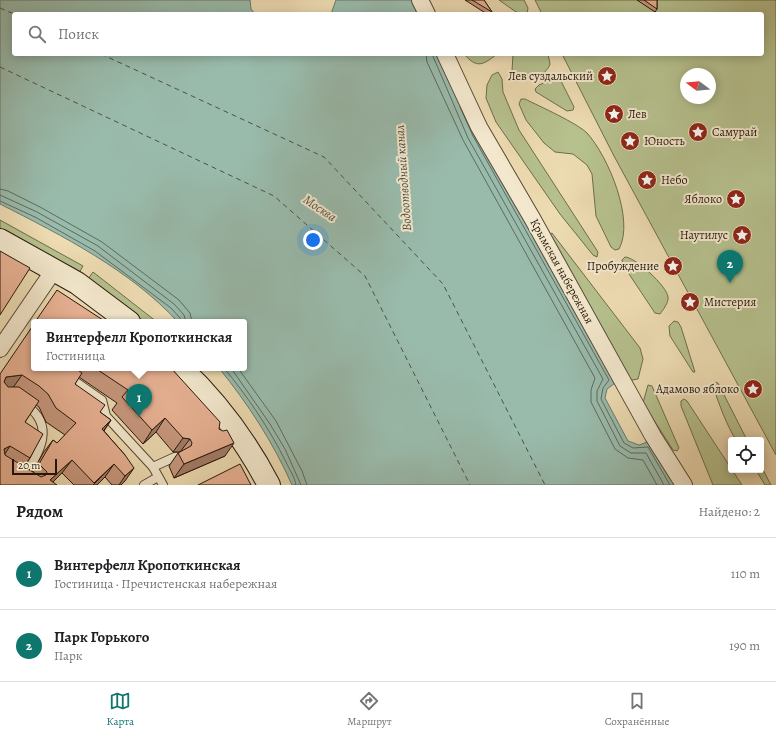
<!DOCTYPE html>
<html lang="ru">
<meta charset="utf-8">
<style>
:root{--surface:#fff;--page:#f6f6f6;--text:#202124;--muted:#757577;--line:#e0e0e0;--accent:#0f766e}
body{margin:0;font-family:Alegreya,serif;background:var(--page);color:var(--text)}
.controls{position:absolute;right:12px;bottom:12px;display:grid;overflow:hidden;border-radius:4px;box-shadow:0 2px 10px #0003}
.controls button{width:36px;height:36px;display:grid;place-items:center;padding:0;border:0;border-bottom:1px solid var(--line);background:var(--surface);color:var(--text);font:20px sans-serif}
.compass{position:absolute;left:680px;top:68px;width:36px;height:36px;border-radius:50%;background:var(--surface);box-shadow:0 2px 10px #0003;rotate:286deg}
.scale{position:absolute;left:12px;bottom:10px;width:45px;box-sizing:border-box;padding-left:4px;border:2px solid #27170c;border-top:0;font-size:11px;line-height:14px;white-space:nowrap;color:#27170c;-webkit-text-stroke:3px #f3e8cd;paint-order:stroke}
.you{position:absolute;left:313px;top:240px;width:14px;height:14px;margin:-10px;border:3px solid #fff;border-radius:50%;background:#1a73e8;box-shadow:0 0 0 6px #1a73e833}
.badge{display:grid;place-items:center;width:26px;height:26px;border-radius:50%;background:var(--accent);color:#fff;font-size:13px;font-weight:700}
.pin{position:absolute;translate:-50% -33px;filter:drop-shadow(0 1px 2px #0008)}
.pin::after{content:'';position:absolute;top:21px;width:14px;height:12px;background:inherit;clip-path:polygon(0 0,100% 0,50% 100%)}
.popup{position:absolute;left:31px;top:319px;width:216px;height:52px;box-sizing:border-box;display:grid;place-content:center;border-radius:4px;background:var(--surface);filter:drop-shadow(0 1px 3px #0005);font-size:13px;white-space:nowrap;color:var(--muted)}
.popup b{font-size:15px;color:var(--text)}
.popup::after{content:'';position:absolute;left:50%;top:100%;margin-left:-8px;border:8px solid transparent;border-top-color:var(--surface)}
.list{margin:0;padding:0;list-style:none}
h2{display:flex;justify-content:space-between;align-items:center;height:52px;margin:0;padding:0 16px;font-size:17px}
h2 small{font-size:13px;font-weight:400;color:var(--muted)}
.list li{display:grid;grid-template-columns:26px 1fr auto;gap:12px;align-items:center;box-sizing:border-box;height:72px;padding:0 16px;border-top:1px solid var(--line)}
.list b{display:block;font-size:15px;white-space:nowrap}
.list p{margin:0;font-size:13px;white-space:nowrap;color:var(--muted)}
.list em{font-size:13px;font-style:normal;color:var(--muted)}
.icon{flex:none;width:22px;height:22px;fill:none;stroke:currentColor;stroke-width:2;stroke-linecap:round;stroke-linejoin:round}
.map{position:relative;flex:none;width:776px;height:485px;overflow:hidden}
.search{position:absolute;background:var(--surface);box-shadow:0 2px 10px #0003;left:12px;right:12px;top:12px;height:44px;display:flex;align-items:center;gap:10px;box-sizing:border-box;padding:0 14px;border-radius:4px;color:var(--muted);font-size:15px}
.sheet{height:196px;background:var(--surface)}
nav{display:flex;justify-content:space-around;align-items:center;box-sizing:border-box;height:56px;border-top:1px solid var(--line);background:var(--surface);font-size:11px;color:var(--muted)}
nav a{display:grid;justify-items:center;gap:2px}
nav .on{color:var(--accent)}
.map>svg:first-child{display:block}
</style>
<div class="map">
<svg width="776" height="485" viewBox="0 0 776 485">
<rect width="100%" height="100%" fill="#eddbb2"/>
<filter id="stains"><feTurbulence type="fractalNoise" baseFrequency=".005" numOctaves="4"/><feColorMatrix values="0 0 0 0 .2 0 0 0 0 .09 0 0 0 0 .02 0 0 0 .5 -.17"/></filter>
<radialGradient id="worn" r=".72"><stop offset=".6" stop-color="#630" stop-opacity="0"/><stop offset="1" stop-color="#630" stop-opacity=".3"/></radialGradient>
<g fill="#b6c18e" stroke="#6e6c4d" fill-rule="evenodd">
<polygon points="499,0 524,0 528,8 527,14 516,12"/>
<path d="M535,0H776V455L614,156L562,54H762V14H542ZM686,74H710V98H686Z"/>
<path d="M464,54H497C483,65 477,69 464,54Z"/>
<path d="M513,54H548L550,64C546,77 526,81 514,81L512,71Z"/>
<polygon points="498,72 502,79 503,92 519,130 598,252 597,257 593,255 560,214 496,122 486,98 487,85 492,75"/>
<polygon points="553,79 561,81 574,107 573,110 567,111 536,92 535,89 539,85"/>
<path d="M521,99H525C539,106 577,123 587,133C608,156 635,220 619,249L615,250L611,247L596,216L592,174L587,165L573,154L555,152L544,143L526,120L519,104Z"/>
<polygon points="0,220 83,266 79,273 0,229"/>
<polygon points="552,233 640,348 643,359 638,379 632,380 626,374 549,235"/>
<path d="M625,257C635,257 667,286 668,297C669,302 663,310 660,314L655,313L623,265L622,260Z"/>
<polygon points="93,272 157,322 145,322 88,279"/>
<polygon points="674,321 678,322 681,327 695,372 693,372 670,336 669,326"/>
<path d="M714,382L718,383L747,440H736C726,424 720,406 713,387L712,384Z"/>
<polygon points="648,385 652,386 679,448 677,451 673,450 643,403"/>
<polygon points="684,399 687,401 742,485 713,485 681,406 681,401"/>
<polygon points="761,466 771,485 765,485 756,470 761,470"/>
</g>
<g fill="#99bbac" stroke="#6b796c">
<path d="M0,0H250L251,9L255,14H14V54H440L615,383L607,389L605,398L628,441L639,445L650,441L674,485H292C273,442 248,404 219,368H244V322H178C130,270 63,236 0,204Z"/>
<polygon points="336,0 416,0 422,14 331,14"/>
</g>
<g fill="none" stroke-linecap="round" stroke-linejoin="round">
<g stroke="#60695c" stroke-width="1">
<polyline points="426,54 427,62 463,140 595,378 591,390 591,402 615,449 628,458 643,460 657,485"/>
<polyline points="432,54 468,138 603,379 597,391 597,401 620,446 631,453 646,453 664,485"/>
<polyline points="460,107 473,136 609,380 603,388 601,399 624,443 633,448 648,447 670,485"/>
<polyline points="0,189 8,191 40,207 102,242 179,300 190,313 192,322"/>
<polyline points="0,195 37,212 98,246 174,304 184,315 186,322"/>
<polyline points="0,201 35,217 95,251 171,308 180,318 181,322"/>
<path d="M224,368C248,397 269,428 286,462C289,469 295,477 296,485"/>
<polyline points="231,368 270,424 285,449 301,485"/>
<polyline points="238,368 276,421 302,471 307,485"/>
</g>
<g stroke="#4f5044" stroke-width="1" stroke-dasharray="5 4" stroke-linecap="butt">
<polyline points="0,8 14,14"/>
<polyline points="101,54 324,157 443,284 545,485"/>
<polyline points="0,67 274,196 365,276 470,485"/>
</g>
<g stroke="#584836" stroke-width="10">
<g id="lane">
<polyline points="56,368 102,400 106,416 153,467"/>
<path d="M23,478C39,453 57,426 25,404"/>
<polyline points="144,485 158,477"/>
<polyline points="163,485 153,467 177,456"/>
</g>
</g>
<g stroke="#584836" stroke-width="18">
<g id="street">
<polyline points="420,0 427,14"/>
<polyline points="445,54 479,127 532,218 653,436 684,485"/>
<polyline points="0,349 54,270"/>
</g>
</g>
<g stroke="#27170c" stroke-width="24">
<g id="secondary">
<polyline points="0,240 77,283 129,322"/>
<path d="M181,368C217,402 246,441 269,485"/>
</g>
</g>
<use href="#lane" stroke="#f3e8cd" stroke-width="8"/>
<use href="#street" stroke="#f3e8cd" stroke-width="16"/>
<use href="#secondary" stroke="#f3e8cd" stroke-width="22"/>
</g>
<g fill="#c7987e" stroke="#27170c" fill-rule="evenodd">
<polygon points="465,0 484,0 492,12 491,14 487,14"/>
<polygon points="637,0 657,0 657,9 655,12"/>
<path d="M34,368H171L219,429L225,456L174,478L169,466L178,453L180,452H173L156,432L143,444L112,410L117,403L79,377L75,384L100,412L111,420L104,431L125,455V481L121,485H112L105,477L97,485H74L62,473L53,482L0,485V374ZM36,405L39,407L46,422L65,435L57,443L53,440L43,453L33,472L24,466L30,458L25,422Z"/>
</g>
<g fill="#a27c67" stroke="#27170c">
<polygon points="22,375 12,389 0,390 6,377"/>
<polygon points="165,418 156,432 143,444 152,430"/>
<polygon points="111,420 102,433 102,429"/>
<polygon points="183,438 190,439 180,452 173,452"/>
<polygon points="234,443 225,456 174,478 184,464"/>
<polygon points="10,446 1,460 4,449"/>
<polygon points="72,460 62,473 50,485 50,480"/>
<polygon points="114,464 105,477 97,485 93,485"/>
<polygon points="134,468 125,481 121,485 119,485 125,476"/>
</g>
<g fill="#e7b193" stroke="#27170c" fill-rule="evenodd">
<polygon points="472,0 484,0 492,12"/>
<polygon points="644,0 657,0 657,9"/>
<polygon points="0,251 30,268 0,315"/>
<polygon points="57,290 106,322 35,322"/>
<path d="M34,324V368H75L82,373L75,384L105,405L100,412L111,420L102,429L125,455L134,468L125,476L114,464L94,483L72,460L50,480L57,485H0V374ZM22,375L39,386L48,394L56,408L76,423L57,443L53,440L39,464L47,472L46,475L41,477L5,455L4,449L10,446L30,458L43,434L25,422L39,401L19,387H8L4,382L6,377Z"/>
<polygon points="95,368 171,368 220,422 219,429 223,431 227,430 234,443 184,464 178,453 191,446 192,443 190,439 183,438 165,418 152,430 122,397 128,390"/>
<polygon points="240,464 251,485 198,485"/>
</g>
<defs>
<g id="sight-disc" transform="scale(1)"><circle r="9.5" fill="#8f2418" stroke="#f3e8cd"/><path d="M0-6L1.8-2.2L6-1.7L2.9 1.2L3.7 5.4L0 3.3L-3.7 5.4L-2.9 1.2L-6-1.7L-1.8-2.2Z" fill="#fff"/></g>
</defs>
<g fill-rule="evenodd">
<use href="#sight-disc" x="607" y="76"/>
<use href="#sight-disc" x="614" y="114"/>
<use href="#sight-disc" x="698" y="132"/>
<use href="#sight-disc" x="630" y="141"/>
<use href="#sight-disc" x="647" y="180"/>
<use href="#sight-disc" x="736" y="199"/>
<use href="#sight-disc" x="742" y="235"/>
<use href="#sight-disc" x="673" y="266"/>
<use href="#sight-disc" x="690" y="302"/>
<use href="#sight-disc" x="753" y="389"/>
</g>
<g text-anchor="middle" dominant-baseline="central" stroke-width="4" stroke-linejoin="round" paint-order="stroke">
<g font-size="12" fill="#27170c" stroke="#f3e8cd" text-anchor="end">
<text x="593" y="76">Лев суздальский</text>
<text x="628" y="114" text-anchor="start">Лев</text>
<text x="712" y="132" text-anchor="start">Самурай</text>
<text x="644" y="141" text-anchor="start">Юность</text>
<text x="661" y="180" text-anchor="start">Небо</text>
<text x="722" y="199">Яблоко</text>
<text x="728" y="235">Наутилус</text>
<text x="659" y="266">Пробуждение</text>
<text x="704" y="302" text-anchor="start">Мистерия</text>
<text x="739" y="389">Адамово яблоко</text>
</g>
<g font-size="12" fill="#27170c" stroke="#f3e8cd">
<text transform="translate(562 271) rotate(61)">Крымская набережная</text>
</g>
<g font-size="13" font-style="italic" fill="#4f5044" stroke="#f3e8cd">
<text transform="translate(403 178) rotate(-94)">Водоотводный канал</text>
<text transform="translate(320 208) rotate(34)">Москва</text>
</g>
</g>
<rect width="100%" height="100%" filter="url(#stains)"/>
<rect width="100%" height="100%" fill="url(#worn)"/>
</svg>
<div class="controls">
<button><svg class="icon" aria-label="locate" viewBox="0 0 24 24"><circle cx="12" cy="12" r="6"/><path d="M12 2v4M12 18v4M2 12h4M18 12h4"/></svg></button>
</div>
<svg class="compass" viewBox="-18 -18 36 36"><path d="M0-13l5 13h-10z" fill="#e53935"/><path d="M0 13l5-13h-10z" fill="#757577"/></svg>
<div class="scale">20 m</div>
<div class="you"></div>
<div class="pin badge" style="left:139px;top:417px">1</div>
<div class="popup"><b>Винтерфелл Кропоткинская</b>Гостиница</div>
<div class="pin badge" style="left:730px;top:283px">2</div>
<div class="search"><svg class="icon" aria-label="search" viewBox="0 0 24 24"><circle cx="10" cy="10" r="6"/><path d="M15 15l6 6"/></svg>Поиск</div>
</div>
<section class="sheet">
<h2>Рядом<small>Найдено: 2</small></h2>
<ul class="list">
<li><span class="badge">1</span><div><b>Винтерфелл Кропоткинская</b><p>Гостиница · Пречистенская набережная</p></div><em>110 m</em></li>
<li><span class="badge">2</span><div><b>Парк Горького</b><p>Парк</p></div><em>190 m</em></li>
</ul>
</section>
<nav>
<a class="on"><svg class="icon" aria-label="map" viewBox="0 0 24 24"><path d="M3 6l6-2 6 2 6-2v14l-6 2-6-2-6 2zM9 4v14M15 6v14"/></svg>Карта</a>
<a><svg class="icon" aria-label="directions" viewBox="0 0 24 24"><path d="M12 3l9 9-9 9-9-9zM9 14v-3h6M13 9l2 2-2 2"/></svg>Маршрут</a>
<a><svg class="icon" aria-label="saved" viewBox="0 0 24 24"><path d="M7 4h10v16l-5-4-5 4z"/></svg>Сохранённые</a>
</nav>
